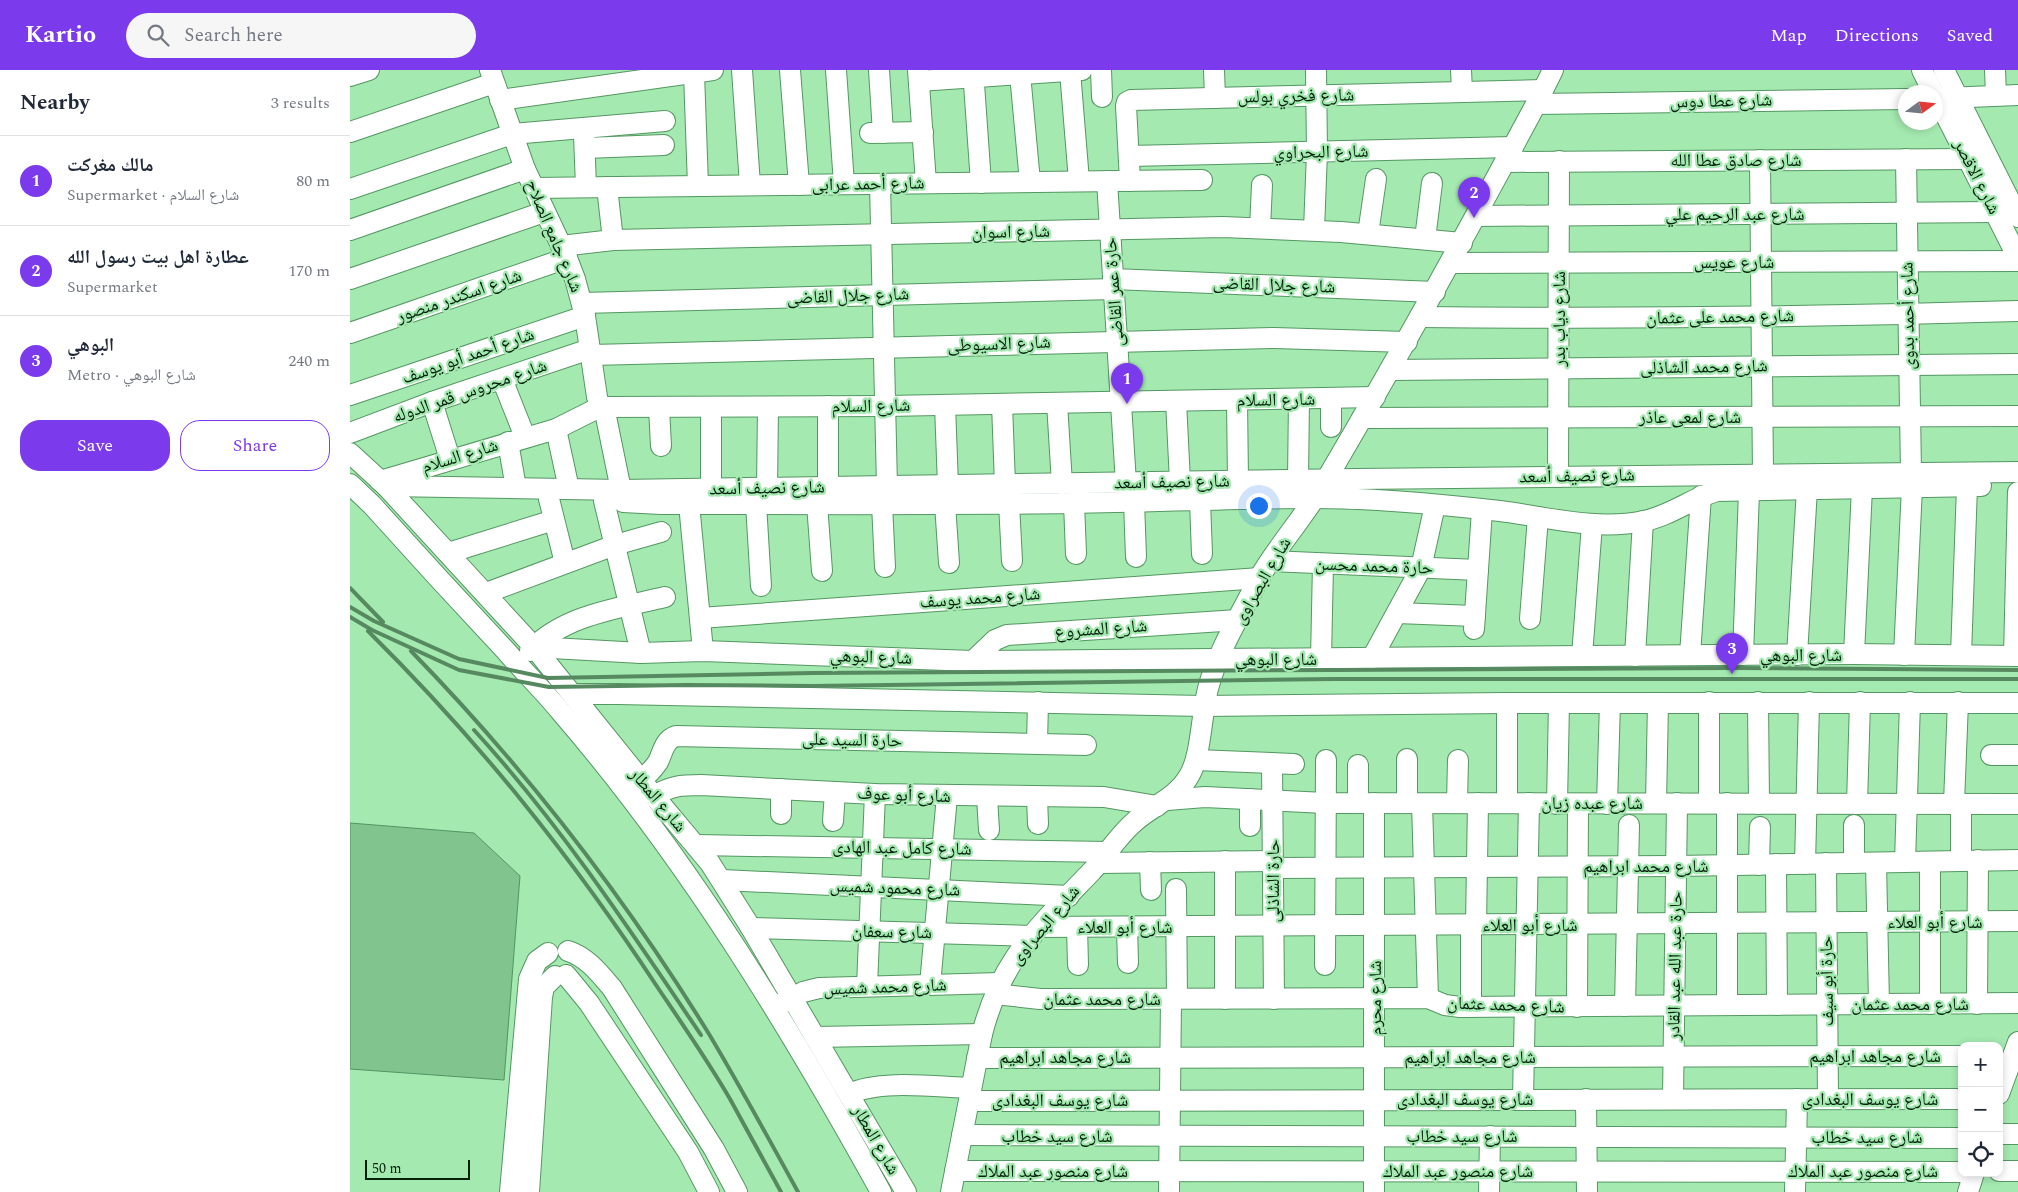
<!DOCTYPE html>
<meta charset="utf-8">
<style>
:root{--surface:#fff;--page:#f6f6f7;--text:#1f2937;--muted:#747a83;--line:#e0e1e3;--accent:#7c3aed}
body{margin:0;font-family:Spectral,"Noto Naskh Arabic",serif;background:var(--page);color:var(--text)}
.controls{position:absolute;right:15px;bottom:15px;display:grid;overflow:hidden;border-radius:10px;box-shadow:0 2px 8px #0003}
.controls button{width:45px;height:45px;display:grid;place-items:center;padding:0;border:0;border-bottom:1px solid var(--line);background:var(--surface);color:var(--text);font:25px sans-serif}
.compass{position:absolute;left:1548px;top:15px;width:45px;height:45px;border-radius:50%;background:var(--surface);box-shadow:0 2px 8px #0003;rotate:75deg}
.scale{position:absolute;left:15px;bottom:12px;width:105px;box-sizing:border-box;padding-left:5px;border:2px solid #04200c;border-top:0;font-size:14px;line-height:18px;white-space:nowrap;color:#04200c;-webkit-text-stroke:4px #a4e9b0;paint-order:stroke}
.you{position:absolute;left:908px;top:435px;width:18px;height:18px;margin:-12px;border:4px solid #fff;border-radius:50%;background:#1a73e8;box-shadow:0 0 0 8px #1a73e833}
.badge{display:grid;place-items:center;width:32px;height:32px;border-radius:50%;background:var(--accent);color:#fff;font-size:16px;font-weight:700}
.pin{position:absolute;translate:-50% -41px;filter:drop-shadow(0 1px 2px #0008)}
.pin::after{content:'';position:absolute;top:26px;width:18px;height:15px;background:inherit;clip-path:polygon(0 0,100% 0,50% 100%)}
.list{margin:0;padding:0;list-style:none}
h2{display:flex;justify-content:space-between;align-items:center;height:65px;margin:0;padding:0 20px;font-size:21px}
h2 small{font-size:16px;font-weight:400;color:var(--muted)}
.list li{display:grid;grid-template-columns:32px 1fr auto;gap:15px;align-items:center;box-sizing:border-box;height:90px;padding:0 20px;border-top:1px solid var(--line)}
.list b{display:block;font-size:19px;white-space:nowrap}
.list p{margin:0;font-size:16px;white-space:nowrap;color:var(--muted)}
.list em{font-size:16px;font-style:normal;color:var(--muted)}
.actions{display:flex;gap:10px;padding:15px 20px}
.actions a{flex:1;padding:11px 0;border:1px solid var(--accent);border-radius:20px;text-align:center;font-size:18px;color:var(--accent)}
.actions .main{background:var(--accent);color:#fff}
.icon{flex:none;width:28px;height:28px;fill:none;stroke:currentColor;stroke-width:2;stroke-linecap:round;stroke-linejoin:round}
.map{position:relative;flex:none;width:1668px;height:1122px;overflow:hidden}
header{display:flex;align-items:center;gap:30px;box-sizing:border-box;height:70px;padding:0 25px;background:var(--accent);color:#fff}
header strong{font-size:24px}
nav{display:flex;gap:28px;margin-inline-start:auto;font-size:18px}
.search{width:350px;height:45px;background:var(--page);display:flex;align-items:center;gap:12px;box-sizing:border-box;padding:0 18px;border-radius:28px;color:var(--muted);font-size:19px}
main{display:flex}
aside{flex:1;background:var(--surface)}
.map>svg:first-child{display:block}
</style>
<header>
<strong>Kartio</strong>
<div class="search"><svg class="icon" aria-label="search" viewBox="0 0 24 24"><circle cx="10" cy="10" r="6"/><path d="M15 15l6 6"/></svg>Search here</div>
<nav><a>Map</a><a>Directions</a><a>Saved</a></nav>
</header>
<main>
<aside>
<h2>Nearby<small>3 results</small></h2>
<ul class="list">
<li><span class="badge">1</span><div><b>مالك مغركت</b><p>Supermarket · شارع السلام</p></div><em>80 m</em></li>
<li><span class="badge">2</span><div><b>عطارة اهل بيت رسول الله</b><p>Supermarket</p></div><em>170 m</em></li>
<li><span class="badge">3</span><div><b>البوهي</b><p>Metro · شارع البوهي</p></div><em>240 m</em></li>
</ul>
<div class="actions"><a class="main">Save</a><a>Share</a></div>
</aside>
<div class="map">
<svg width="1668" height="1122" viewBox="0 0 1668 1122">
<rect width="100%" height="100%" fill="#a4e9b0"/>
<polygon fill="#81c48e" stroke="#539561" points="0,753 124,763 170,806 154,1010 0,999"/>
<g fill="none" stroke-linecap="round" stroke-linejoin="round">
<g stroke="#549762" stroke-width="22">
<g id="minor">
<polyline points="140,0 175,99 217,188 225,209 235,246 247,327 250,337"/>
<polyline points="392,0 400,115"/>
<polyline points="440,0 449,115"/>
<polyline points="486,0 494,114"/>
<polyline points="529,0 533,63"/>
<polyline points="568,0 576,113"/>
<polyline points="623,0 631,113"/>
<polyline points="751,0 752,27"/>
<polyline points="864,0 865,28"/>
<polyline points="1111,0 1112,22"/>
<polyline points="1572,0 1583,22"/>
<polyline points="1594,0 1668,147"/>
<polyline points="1645,0 1646,25"/>
<polyline points="720,1 729,111"/>
<polyline points="344,3 348,116"/>
<polyline points="670,4 680,112"/>
<polyline points="0,6 19,0"/>
<polyline points="569,11 732,0"/>
<polyline points="1586,26 1668,188"/>
<polyline points="1595,28 1668,25"/>
<polyline points="150,30 363,0"/>
<polyline points="1186,34 1556,29"/>
<polyline points="0,62 144,13"/>
<polyline points="520,63 573,62"/>
<polyline points="234,65 236,117"/>
<polyline points="235,78 314,75"/>
<polyline points="779,86 1163,77"/>
<polyline points="1556,89 1561,403"/>
<polyline points="1410,90 1413,404"/>
<polyline points="1155,92 1617,89"/>
<polyline points="757,111 776,413"/>
<polyline points="780,111 776,36 777,32 781,30 1193,20"/>
<polyline points="530,114 537,416"/>
<polyline points="257,117 263,170"/>
<polyline points="183,118 852,110"/>
<polyline points="0,119 162,64 315,51"/>
<polyline points="1126,146 1645,142"/>
<polyline points="910,158 912,115"/>
<polyline points="0,160 175,99"/>
<polyline points="964,160 967,82 966,0"/>
<polyline points="1018,164 1026,109"/>
<polyline points="1075,169 1082,113"/>
<polyline points="211,176 263,170 873,157 991,162 1112,173"/>
<polyline points="1100,193 1668,191"/>
<polyline points="0,209 194,142"/>
<polyline points="763,209 1085,222"/>
<polyline points="232,233 764,219"/>
<path d="M1071,247C1270,249 1469,247 1668,241"/>
<polyline points="0,263 217,188"/>
<polyline points="241,285 924,268 1057,272"/>
<polyline points="1040,300 1668,294"/>
<polyline points="152,309 175,367"/>
<polyline points="0,325 235,246"/>
<polyline points="981,329 981,357"/>
<polyline points="887,330 888,411"/>
<polyline points="826,331 830,412"/>
<polyline points="82,332 100,389"/>
<polyline points="707,333 712,414"/>
<polyline points="652,334 655,415"/>
<polyline points="595,335 598,416"/>
<polyline points="478,336 478,417"/>
<polyline points="254,337 271,420"/>
<polyline points="309,338 311,376"/>
<polyline points="1012,348 1668,346"/>
<polyline points="206,359 219,419"/>
<polyline points="0,363 82,332 240,279"/>
<polyline points="158,372 166,418"/>
<polyline points="0,383 36,416 184,577 304,726 360,793 401,858 556,1122"/>
<polyline points="1208,407 1209,91"/>
<polyline points="948,409 949,329"/>
<polyline points="30,411 206,359 250,337 536,336 1025,327"/>
<path d="M0,414L22,435C66,484 111,533 156,581C174,602 194,621 211,642C337,788 438,954 531,1122"/>
<polyline points="36,416 271,420 1006,409 1668,402"/>
<polyline points="417,418 418,337"/>
<polyline points="361,419 361,337"/>
<polyline points="199,429 215,493"/>
<polyline points="254,431 291,583"/>
<polyline points="850,431 852,484"/>
<path d="M273,432L311,434C448,434 586,435 723,433C803,432 883,428 964,428C1026,428 1088,434 1150,441C1198,447 1246,461 1294,451C1320,446 1342,428 1367,421L1631,416"/>
<polyline points="784,432 786,487"/>
<polyline points="659,433 662,491"/>
<polyline points="724,433 726,484"/>
<polyline points="339,434 353,581"/>
<polyline points="406,434 411,516"/>
<polyline points="467,434 472,501"/>
<polyline points="532,434 535,497"/>
<polyline points="595,434 599,493"/>
<polyline points="98,483 204,450"/>
<polyline points="920,491 1128,500"/>
<polyline points="136,523 265,475 311,462"/>
<polyline points="1047,543 1125,546"/>
<polyline points="350,548 910,508"/>
<polyline points="1180,549 1188,447"/>
<polyline points="1124,559 1132,440"/>
<polyline points="184,577 291,583 353,581 623,591 1504,584 1668,586"/>
<path d="M180,581C213,545 269,538 315,527"/>
<polyline points="1504,584 1512,418"/>
<polyline points="1340,585 1351,426"/>
<polyline points="1393,585 1399,421"/>
<polyline points="1447,585 1457,419"/>
<polyline points="1554,585 1562,417"/>
<polyline points="1611,585 1617,416"/>
<polyline points="1232,586 1242,454"/>
<polyline points="1285,586 1293,451"/>
<polyline points="1664,586 1668,422"/>
<polyline points="1022,588 1071,498 1085,435"/>
<polyline points="971,589 973,494"/>
<polyline points="623,591 645,570 657,565 888,550"/>
<polyline points="223,624 268,624 853,636 1157,633 1668,633"/>
<polyline points="1408,632 1409,734"/>
<polyline points="687,674 688,632"/>
<polyline points="1641,685 1668,685"/>
<polyline points="846,690 944,694"/>
<polyline points="922,693 924,929"/>
<polyline points="1008,695 1008,733"/>
<path d="M291,710C298,705 303,699 308,692C313,682 314,670 326,666L736,675"/>
<path d="M304,726C320,716 331,715 351,715L525,724L754,727L807,736"/>
<polyline points="637,727 639,760"/>
<polyline points="687,727 688,754"/>
<polyline points="900,729 900,756"/>
<polyline points="817,730 855,727 975,733 1668,734"/>
<polyline points="1024,733 1024,1122"/>
<polyline points="1057,733 1057,689"/>
<polyline points="1107,733 1108,690"/>
<polyline points="1157,733 1157,633"/>
<polyline points="1306,733 1308,633"/>
<polyline points="1359,733 1359,632"/>
<polyline points="1377,733 1377,934"/>
<polyline points="1604,733 1608,632"/>
<polyline points="1072,734 1078,928"/>
<polyline points="1207,734 1209,633"/>
<polyline points="1257,734 1260,633"/>
<polyline points="1507,734 1510,632"/>
<polyline points="431,744 431,719"/>
<polyline points="483,751 485,722"/>
<polyline points="1504,755 1504,793"/>
<polyline points="346,775 758,782"/>
<polyline points="875,791 875,929"/>
<polyline points="1611,791 1611,733"/>
<polyline points="800,792 801,820"/>
<polyline points="1555,792 1560,632"/>
<polyline points="1580,792 1580,934"/>
<polyline points="749,793 923,791"/>
<polyline points="1476,793 1478,1029"/>
<polyline points="1526,793 1529,934"/>
<polyline points="1426,794 1427,935"/>
<polyline points="1455,794 1459,632"/>
<polyline points="1409,795 1410,757"/>
<polyline points="923,798 1326,796 1668,790"/>
<polyline points="372,810 719,826"/>
<polyline points="826,819 827,929"/>
<polyline points="1121,855 1121,937"/>
<polyline points="1126,855 1128,733"/>
<polyline points="691,857 1668,851"/>
<polyline points="727,857 728,895"/>
<polyline points="777,857 778,893"/>
<polyline points="401,858 682,866"/>
<path d="M218,881C237,887 250,904 262,918L364,1079L387,1122"/>
<polyline points="975,895 976,690"/>
<polyline points="216,905 239,933 338,1082 359,1122"/>
<polyline points="580,915 597,726"/>
<polyline points="517,916 525,724"/>
<polyline points="645,924 690,929 1078,928 1095,935 1110,937 1668,933"/>
<polyline points="430,934 453,922 469,918 650,913"/>
<polyline points="1627,934 1628,790"/>
<polyline points="1275,936 1279,755"/>
<polyline points="1227,937 1228,734"/>
<polyline points="465,967 632,964"/>
<polyline points="627,988 1612,986"/>
<path d="M499,1024C530,1009 587,1017 621,1018"/>
<polyline points="1649,1024 1668,972"/>
<polyline points="1323,1028 1327,733"/>
<polyline points="1173,1029 1179,733"/>
<polyline points="1236,1029 1237,1122"/>
<polyline points="619,1031 1612,1029"/>
<polyline points="1649,1064 1668,1064"/>
<polyline points="612,1065 1612,1068"/>
<polyline points="605,1101 1612,1102"/>
<polyline points="1649,1101 1668,1101"/>
<polyline points="160,1122 179,909 187,891 198,883"/>
<polyline points="179,1122 192,927 194,917 205,906"/>
<path d="M601,1122L632,964C639,937 649,912 665,888C685,858 716,828 741,802C755,787 766,769 781,755C799,737 826,729 839,706C852,685 851,641 859,615C869,579 891,544 908,510C928,475 956,445 976,410C1049,286 1118,161 1186,34L1203,0"/>
<polyline points="819,1122 821,929"/>
<polyline points="1139,1122 1140,1066"/>
<polyline points="1445,1122 1447,1029"/>
<polyline points="1618,1122 1624,1103"/>
</g>
</g>
<use href="#minor" stroke="#fff" stroke-width="20"/>
<g stroke="#578961" stroke-width="4">
<polyline points="0,518 33,552"/>
<polyline points="0,537 24,551 109,589 198,608 462,603 984,600 1382,598 1668,600"/>
<polyline points="0,547 22,560 109,600 199,617 336,615 463,616 984,609 1668,609"/>
<path d="M18,561C130,672 222,787 308,918C333,955 358,991 380,1029C397,1060 414,1091 431,1122"/>
<path d="M61,581C174,697 274,826 359,964C390,1016 419,1069 448,1122"/>
<path d="M124,660C210,754 280,860 351,965"/>
</g>
</g>
<g text-anchor="middle" dominant-baseline="central" stroke-width="4.5" stroke-linejoin="round" paint-order="stroke">
<g font-size="18" fill="#04200c" stroke="#a4e9b0">
<text transform="translate(946 26) rotate(-1)">شارع فخري بولس</text>
<text transform="translate(1371 31) rotate(-1)">شارع عطا دوس</text>
<text transform="translate(971 82) rotate(-1)">شارع البحراوي</text>
<text x="1386" y="90">شارع صادق عطا الله</text>
<text transform="translate(1627 107) rotate(63)">شارع الاقصر</text>
<text transform="translate(518 114) rotate(-1)">شارع أحمد عرابى</text>
<text x="1385" y="144">شارع عبد الرحيم علي</text>
<text transform="translate(661 162) rotate(-1)">شارع اسوان</text>
<text transform="translate(204 166) rotate(67)">شارع جامع الصلاح</text>
<text x="1384" y="192">شارع عويس</text>
<text transform="translate(924 215) rotate(2)">شارع جلال القاضى</text>
<text transform="translate(764 222) rotate(-94)">حارة عمر القاضى</text>
<text transform="translate(109 226) rotate(-19)">شارع اسكندر منصور</text>
<text transform="translate(498 226) rotate(-2)">شارع جلال القاضى</text>
<text transform="translate(1558 246) rotate(-91)">شارع أحمد بدوى</text>
<text transform="translate(1370 247) rotate(-1)">شارع محمد على عثمان</text>
<text transform="translate(1209 249) rotate(-90)">شارع دياب بدر</text>
<text transform="translate(649 274) rotate(-2)">شارع الاسيوطى</text>
<text transform="translate(118 286) rotate(-19)">شارع أحمد أبو يوسف</text>
<text transform="translate(1354 297) rotate(-1)">شارع محمد الشاذلى</text>
<text transform="translate(120 321) rotate(-19)">شارع محروس قمر الدوله</text>
<text transform="translate(926 330) rotate(-1)">شارع السلام</text>
<text transform="translate(521 336) rotate(-1)">شارع السلام</text>
<text x="1340" y="347">شارع لمعى عاذر</text>
<text transform="translate(110 386) rotate(-17)">شارع السلام</text>
<text transform="translate(1227 406) rotate(-1)">شارع نصيف أسعد</text>
<text transform="translate(822 412) rotate(-1)">شارع نصيف أسعد</text>
<text transform="translate(417 418) rotate(-1)">شارع نصيف أسعد</text>
<text transform="translate(1024 496) rotate(2)">حارة محمد محسن</text>
<text transform="translate(912 511) rotate(-60)">شارع البصراوى</text>
<text transform="translate(630 528) rotate(-4)">شارع محمد يوسف</text>
<text transform="translate(751 559) rotate(-4)">شارع المشروع</text>
<text x="1451" y="585">شارع البوهي</text>
<text transform="translate(521 587) rotate(2)">شارع البوهي</text>
<text x="926" y="589">شارع البوهي</text>
<text transform="translate(502 670) rotate(1)">حارة السيد على</text>
<text transform="translate(554 725) rotate(2)">شارع أبو عوف</text>
<text transform="translate(308 730) rotate(50)">شارع المطار</text>
<text x="1242" y="733">شارع عبده زيان</text>
<text transform="translate(552 778) rotate(1)">شارع كامل عبد الهادى</text>
<text x="1296" y="796">شارع محمد ابراهيم</text>
<text transform="translate(923 811) rotate(-90)">حارة الشاذلى</text>
<text transform="translate(545 818) rotate(2)">شارع محمود شميس</text>
<text x="1585" y="852">شارع أبو العلاء</text>
<text transform="translate(695 855) rotate(-50)">شارع البصراوى</text>
<text x="1180" y="855">شارع أبو العلاء</text>
<text x="775" y="857">شارع أبو العلاء</text>
<text transform="translate(542 862) rotate(1)">شارع سعفان</text>
<text transform="translate(1325 896) rotate(-89)">حارة عبد الله عبد القادر</text>
<text transform="translate(1477 911) rotate(-91)">حارة أبو سيف</text>
<text transform="translate(535 917) rotate(-2)">شارع محمد شميس</text>
<text transform="translate(1025 928) rotate(-90)">شارع محرم</text>
<text x="752" y="929">شارع محمد عثمان</text>
<text x="1560" y="934">شارع محمد عثمان</text>
<text transform="translate(1156 935) rotate(2)">شارع محمد عثمان</text>
<text x="1525" y="986">شارع مجاهد ابراهيم</text>
<text x="715" y="987">شارع مجاهد ابراهيم</text>
<text x="1120" y="987">شارع مجاهد ابراهيم</text>
<text x="1115" y="1029">شارع يوسف البغدادى</text>
<text x="1520" y="1029">شارع يوسف البغدادى</text>
<text x="710" y="1030">شارع يوسف البغدادى</text>
<text x="707" y="1066">شارع سيد خطاب</text>
<text x="1112" y="1066">شارع سيد خطاب</text>
<text x="1517" y="1067">شارع سيد خطاب</text>
<text transform="translate(526 1070) rotate(60)">شارع المطار</text>
<text x="703" y="1101">شارع منصور عبد الملاك</text>
<text x="1108" y="1101">شارع منصور عبد الملاك</text>
<text x="1513" y="1101">شارع منصور عبد الملاك</text>
</g>
</g>
</svg>
<div class="controls">
<button>+</button>
<button>−</button>
<button><svg class="icon" aria-label="locate" viewBox="0 0 24 24"><circle cx="12" cy="12" r="6"/><path d="M12 2v4M12 18v4M2 12h4M18 12h4"/></svg></button>
</div>
<svg class="compass" viewBox="-18 -18 36 36"><path d="M0-13l5 13h-10z" fill="#e53935"/><path d="M0 13l5-13h-10z" fill="#747a83"/></svg>
<div class="scale">50 m</div>
<div class="you"></div>
<div class="pin badge" style="left:777px;top:334px">1</div>
<div class="pin badge" style="left:1124px;top:148px">2</div>
<div class="pin badge" style="left:1382px;top:604px">3</div>
</div>
</main>
